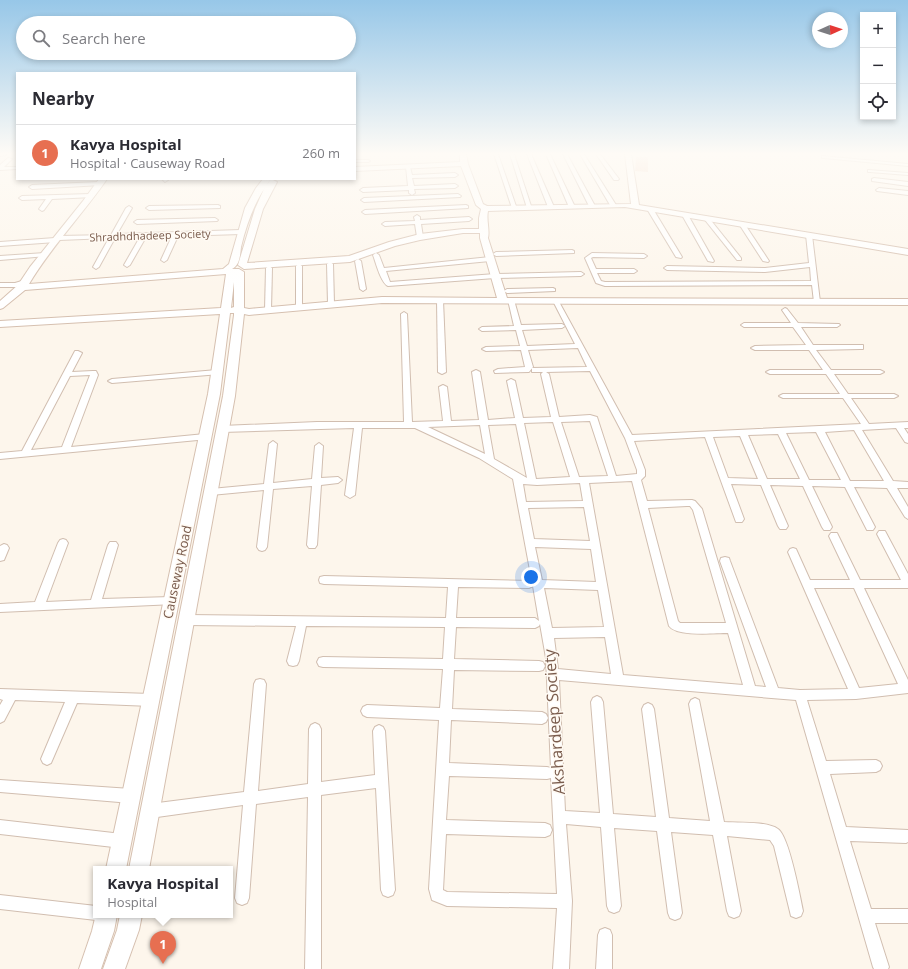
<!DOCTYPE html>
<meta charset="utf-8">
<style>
:root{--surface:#fff;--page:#f7f7f7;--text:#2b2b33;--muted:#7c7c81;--line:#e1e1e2;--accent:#e76f51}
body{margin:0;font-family:"Open Sans",sans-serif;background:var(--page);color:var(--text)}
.controls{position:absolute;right:12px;top:12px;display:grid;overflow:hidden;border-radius:0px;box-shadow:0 2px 6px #0003}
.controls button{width:36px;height:36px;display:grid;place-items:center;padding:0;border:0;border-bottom:1px solid var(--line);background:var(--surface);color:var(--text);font:20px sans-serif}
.compass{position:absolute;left:812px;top:12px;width:36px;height:36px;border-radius:50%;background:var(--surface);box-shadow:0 2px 6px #0003;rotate:87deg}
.you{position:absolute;left:531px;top:577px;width:14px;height:14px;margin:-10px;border:3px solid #fff;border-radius:50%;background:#1a73e8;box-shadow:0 0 0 6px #1a73e833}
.badge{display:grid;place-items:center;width:26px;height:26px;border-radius:50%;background:var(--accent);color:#fff;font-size:13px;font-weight:700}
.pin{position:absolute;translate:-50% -33px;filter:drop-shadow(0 1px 2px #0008)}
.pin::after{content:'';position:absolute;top:21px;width:14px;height:12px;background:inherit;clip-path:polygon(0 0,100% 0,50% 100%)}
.popup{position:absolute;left:93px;top:866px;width:140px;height:52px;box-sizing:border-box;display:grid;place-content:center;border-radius:0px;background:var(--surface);filter:drop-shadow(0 1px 3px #0005);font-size:13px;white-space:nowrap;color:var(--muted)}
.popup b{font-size:15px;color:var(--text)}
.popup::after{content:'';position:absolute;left:50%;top:100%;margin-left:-8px;border:8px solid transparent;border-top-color:var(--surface)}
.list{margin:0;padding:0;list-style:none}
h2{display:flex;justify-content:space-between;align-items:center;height:52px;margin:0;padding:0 16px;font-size:17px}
h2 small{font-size:13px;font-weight:400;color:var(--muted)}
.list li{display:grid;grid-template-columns:26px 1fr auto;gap:12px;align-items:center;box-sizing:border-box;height:56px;padding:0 16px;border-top:1px solid var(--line)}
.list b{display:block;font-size:15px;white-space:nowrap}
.list p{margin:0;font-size:13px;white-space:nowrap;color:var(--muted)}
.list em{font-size:13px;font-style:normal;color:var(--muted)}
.icon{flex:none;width:22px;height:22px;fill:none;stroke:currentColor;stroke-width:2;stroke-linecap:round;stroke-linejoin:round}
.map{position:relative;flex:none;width:908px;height:969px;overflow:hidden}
.search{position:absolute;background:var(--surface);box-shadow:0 2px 6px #0003;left:16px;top:16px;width:340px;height:44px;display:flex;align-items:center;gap:10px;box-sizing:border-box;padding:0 14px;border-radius:22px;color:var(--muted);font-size:15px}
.panel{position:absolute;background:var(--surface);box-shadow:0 2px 6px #0003;left:16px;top:72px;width:340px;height:108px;border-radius:0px}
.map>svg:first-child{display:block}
</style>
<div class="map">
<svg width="908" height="969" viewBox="0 0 908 969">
<rect width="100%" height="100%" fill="#fdf6ec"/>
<polygon fill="#f3d5c3" points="636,157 648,157 648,172 635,171"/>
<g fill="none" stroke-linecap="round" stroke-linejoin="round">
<g stroke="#d1beb0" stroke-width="2">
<g id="street">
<polygon points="0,154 6,154 6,155 0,156"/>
<polygon points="494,154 498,154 517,209 512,208"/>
<polygon points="510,154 514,154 532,209 527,208"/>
<polygon points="527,154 531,154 554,207 553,208 548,207"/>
<polygon points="546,154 550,154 575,207 574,208 569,207"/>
<polygon points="563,154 567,154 595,206 594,207 589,206"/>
<polygon points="580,154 584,154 616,205 615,206 610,205"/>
<polygon points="596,154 600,154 619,179 618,180 614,180"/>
<polygon points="822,156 908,164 908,166 824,158 822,158"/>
<polygon points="8,158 12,159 4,167 17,167 17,169 0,170 0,165"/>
<polygon points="355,160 368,160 370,161 368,162 355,162"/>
<polygon points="408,166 410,167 412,175 455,173 458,175 455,177 412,178 414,186 455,184 458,186 455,188 414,189 415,193 412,195 409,193 409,190 363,192 360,190 363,188 408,186 406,167"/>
<polygon points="868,170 908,173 908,175 870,172 868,172"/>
<polygon points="874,178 908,182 908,186 872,181 872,179"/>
<polygon points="162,179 168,179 168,180 165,182"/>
<polygon points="99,182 101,183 101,185 32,189 29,187 32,185"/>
<polygon points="879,188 908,191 908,195 877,191 876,190"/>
<polygon points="91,194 94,196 93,197 52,199 44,210 42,211 39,209 46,199 22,200 19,198 22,196"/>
<polygon points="458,194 461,196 460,197 364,202 361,200 364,198"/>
<polygon points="218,205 220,206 220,208 149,210 146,208 149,206"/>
<polygon points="466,205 468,206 468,208 365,214 362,212 365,210"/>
<polygon points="129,206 132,208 117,234 241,230 244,232 241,234 178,236 167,260 164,262 161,260 172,236 146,237 130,265 127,267 124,265 140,237 115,238 99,267 96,269 93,267 109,238 59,240 56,242 0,246 0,242 55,238 58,236 111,235 126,208"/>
<polygon points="650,207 653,209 682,257 681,258 676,257 647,209"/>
<polygon points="685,213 688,215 714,261 713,262 708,261 682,215"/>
<polygon points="417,215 420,217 420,220 469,217 472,219 469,221 421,224 423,237 420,239 417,237 415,224 385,226 382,224 385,222 415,221 414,217"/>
<polygon points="215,218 218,220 217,221 137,224 134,222 137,220"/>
<polygon points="705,218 709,218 741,258 741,260 737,260 705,220"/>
<polygon points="742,222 744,223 769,261 768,262 763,261 739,224"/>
<polygon points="809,233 812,235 820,302 817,304 814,302 812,285 605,286 596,283 585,258 592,253 644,254 647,256 644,258 593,257 591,258 596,269 634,269 637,271 634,273 597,273 601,281 605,282 811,281 810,267 765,272 667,270 664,268 667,266 765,268 809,263 806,235"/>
<polygon points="572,250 574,251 574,253 496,256 493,254 496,252"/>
<polygon points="45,253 47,254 47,256 0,260 0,256"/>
<path d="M376,253L379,255L384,268L490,257L493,259L490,261L386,271L390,282L495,274L581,272L584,274L581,276L495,278L388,286C381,283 376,263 373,255Z"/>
<polygon points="358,259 361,261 366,289 363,291 360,289 355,261"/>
<polygon points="330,262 333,264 334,304 331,306 328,304 327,264"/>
<polygon points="299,264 302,266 302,307 299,309 296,307 296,266"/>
<polygon points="269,266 272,268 271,310 268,312 265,310 266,268"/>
<polygon points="25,280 27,281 27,283 16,287 0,287 0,283 15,283"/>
<polygon points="553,288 555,289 555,291 507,293 504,291 507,289"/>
<polygon points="440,298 443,300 446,372 442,374 438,372 437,300"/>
<path d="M511,298L514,300L521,325L562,324L565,326L562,328L522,330L527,346L575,344L553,301L556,299L558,300L632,435L861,424L843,398H783L779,396L783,394H840L826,374H770L766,372L770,370H823L809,350H755L751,348L755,346L806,345L793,327H744L741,325L744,323H791L782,310L785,308L787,309L798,323L839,324L840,325L837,327H801L813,345H863V349H860L816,350L831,370H880L884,372L880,374H834L848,394H894L898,396L894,398H851L869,424L908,422V428H904L908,434V443L905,442L896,428L862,430L893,481L908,482V488H897L908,507V519L905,517L887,488L854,487L875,527L873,530H867L845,487L812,486L832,527L830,530H824L822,527L803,486L770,485L788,526L786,529H780L778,526L761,485L731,484L744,519L742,522H736L705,437L634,441L645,470V476L641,480L647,501L692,500L695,501L702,509L755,686L766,687L720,561L721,558L725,557L729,558L730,561L778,688L800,690L848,689L788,552L790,549L793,548L796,549L810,580H850L829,536L831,533H837L860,580H901L877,534L879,531H885L908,574V588H864L908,680V693L856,699L807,700L826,761L876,760L880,762L882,766L880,770L876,772L830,774L846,827L908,830V842L906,843L850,841L871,909H908V923H875L889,967L888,969H874L873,967L796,700L559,680L565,811L600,813L591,702L593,698L597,696L601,698L603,702L613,814L656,817L642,709L644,705L648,703L652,705L654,709L669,818L710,821L689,704L691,700L695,698L699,700L724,822C739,823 766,821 778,829C789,836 800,896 803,911L801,916L796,918L791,916L774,846L770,840L727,836L741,911L739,916L734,918L729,916L727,911L713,835L671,832L682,913L680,918L675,920L670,918L668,913L657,831L614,828L621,906L619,911L614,913L609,911L607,906L601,827L566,824L572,901L569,969H553L557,908L447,906L432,900L429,889L439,720L367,717L363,715L361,711L363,707L367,705L440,708L443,669L323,667L319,666L317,662L319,658L323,657L443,659L445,627L306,626L299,661L297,665L293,666L289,665L287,661L296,626L187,625L183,623L182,620L183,617L187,615L446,618L448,587L324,584L320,583L319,580L320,577L324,576L532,581L513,479L479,458L415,428H362L355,495L350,498L345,495L354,428L222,432L218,429L222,426L317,422H404L401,314L404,312L407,314L412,422L443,421L439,387L443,385L447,387L451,421L479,420L472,372L476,370L480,372L488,420L515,418L507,381L511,379L515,381L523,418L551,417L541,374L543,372H532V368L587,367L578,348L528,350L533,367L529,372L495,373L494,371L498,369L525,367L521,350L486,351L482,349L486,347L520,346L516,330L482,331L479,329L482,327L514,326L508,300ZM590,371L625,438L637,470V474L616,476L597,417L590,415L559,417L549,374L546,372ZM590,421L608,476L579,477L561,422ZM553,422L570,477L536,479L524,423ZM516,424L527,478L494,459L488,425ZM480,425L485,454L428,427ZM854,430L884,481H850L825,432ZM816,432L841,480H809L786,433ZM778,434L800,479H767L748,435ZM740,436L758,479L728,478L713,437ZM632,481L669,626C677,637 715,633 728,633L743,685L623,675L589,483ZM580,483L583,501L526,502L523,484L537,485ZM687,506H690L693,510L726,623H680L678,621L648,508ZM584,507L590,541L534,539L528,508ZM535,547L591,549L596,582L542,580ZM533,586L539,621L535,618H456L458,587L529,588ZM544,588L598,590L604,627L552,628ZM814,588H854L898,684L859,688ZM540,624L546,658L551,768L547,767L449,763L451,720L542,724L546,722L548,718L546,714L542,712L452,709L454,670L539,671L543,670L545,666L543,662L539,661L454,659L456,627L535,628L539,626ZM605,637L611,674L558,669L554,638ZM449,776L547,779L551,778L557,894L447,892L443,890L446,834L545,837L550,835L552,830L550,825L545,823L446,820Z"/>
<path d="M75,351H78L82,353L72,372L93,371H96L98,375L71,447L205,434L209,437L208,439L0,459V453L22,451ZM90,375L62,447L31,450L70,376Z"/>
<polygon points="217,370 220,370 220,374 112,383 108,381 112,379"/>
<polygon points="273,441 277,444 273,483 312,479 315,446 319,443 323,446 321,478 338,477 342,480 338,483 321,485 317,545 315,548 309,548 307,545 312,486 273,489 267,547 265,550 262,551 259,550 257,547 264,490 211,495 206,492 211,489 264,484 269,444"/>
<polygon points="63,539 66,540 68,543 46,602 91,600 108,545 110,542 116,542 118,545 102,599 171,597 175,598 176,601 175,604 0,612 0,604 35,602 58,543 60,540"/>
<polygon points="4,544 7,545 9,548 4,560 0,561 0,546"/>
<polygon points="260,679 264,680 266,684 258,791 308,784 309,729 311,725 315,723 319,725 321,729 321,782 375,775 373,731 375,727 379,725 383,727 385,731 395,890 393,895 388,897 383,895 381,890 376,788 321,795 321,969 305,969 308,797 256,804 249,898 247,903 242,905 237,903 235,898 243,805 150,818 145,816 143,811 145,806 150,804 244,792 254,684 256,680"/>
<polygon points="0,689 151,694 155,696 157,700 155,704 151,706 77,703 51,763 47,765 43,763 41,759 65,702 15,700 4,721 0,723 0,705 3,700 0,699"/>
<polygon points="0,780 131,789 136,791 138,796 136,801 131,803 0,792"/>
<polygon points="0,820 122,834 127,836 129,841 127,846 122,848 0,834"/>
<polygon points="0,895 96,906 96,915 102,915 101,918 96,920 0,909"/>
<polygon points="605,928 610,930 612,935 612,969 596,969 598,935 600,930"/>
</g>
</g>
<g stroke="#d6c0b0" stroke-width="2">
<g id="secondary">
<path d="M460,154H466L468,164L483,204L487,206L631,204L625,154H631L639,205L908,249V255L625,207L488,211C486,220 490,230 488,238L507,298L908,299V305L382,303L249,315L244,314L235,396L149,869H129L223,396L234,315V313H230L220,394L126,869H106L208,394L220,314L0,327V321L221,308L226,274L25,290L3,308L0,309V301L18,285L30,267L83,201L99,179H107C82,215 51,247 29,284L223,269L229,264L245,208L256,188L263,179H271C255,200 247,222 241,247C240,255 240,265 232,269H239L244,272V308L249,309L382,297L497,298L480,238V233H463L420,240L395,246L350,262L244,269L238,265L255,209L264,189L270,180H273L277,182L263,209L247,263L349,256L389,242L420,234L463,229H479V218L481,209L476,205L461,166L355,171V167L460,162ZM234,282V307L231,308Z"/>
<polygon points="96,914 96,915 117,915 114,931 101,969 79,969 92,931"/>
<polygon points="120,915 142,915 139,930 125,969 103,969 117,930"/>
</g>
</g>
<use href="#street" fill="#fff" fill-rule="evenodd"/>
<use href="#secondary" fill="#fff" fill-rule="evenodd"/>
</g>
<linearGradient id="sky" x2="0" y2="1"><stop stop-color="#97c7e8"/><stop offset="0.53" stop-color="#fefbf6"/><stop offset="1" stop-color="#fefbf6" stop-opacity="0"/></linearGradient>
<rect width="908" height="290" fill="url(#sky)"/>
<g text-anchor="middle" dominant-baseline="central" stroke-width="3" stroke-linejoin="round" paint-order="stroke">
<g font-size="11" fill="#7a5c4d" stroke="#fffaf3">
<text transform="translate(150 235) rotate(-2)">Shradhdhadeep Society</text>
</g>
<g font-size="13" fill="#7a5c4d" stroke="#fffaf3">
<text transform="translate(177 572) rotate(-78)">Causeway Road</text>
</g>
<g font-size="16" fill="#7a5c4d" stroke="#fffaf3">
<text transform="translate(554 722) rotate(-94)">Akshardeep Society</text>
</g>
</g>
</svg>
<div class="controls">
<button>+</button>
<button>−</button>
<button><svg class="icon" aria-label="locate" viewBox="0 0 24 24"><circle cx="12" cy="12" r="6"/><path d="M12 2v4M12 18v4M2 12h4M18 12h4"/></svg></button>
</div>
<svg class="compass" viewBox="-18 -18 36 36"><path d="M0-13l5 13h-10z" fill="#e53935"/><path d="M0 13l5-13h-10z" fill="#7c7c81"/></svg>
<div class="you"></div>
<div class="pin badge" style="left:163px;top:964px">1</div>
<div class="popup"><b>Kavya Hospital</b>Hospital</div>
<div class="search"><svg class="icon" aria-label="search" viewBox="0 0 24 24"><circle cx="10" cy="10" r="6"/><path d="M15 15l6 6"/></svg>Search here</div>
<section class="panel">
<h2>Nearby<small></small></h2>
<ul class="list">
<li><span class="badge">1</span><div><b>Kavya Hospital</b><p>Hospital · Causeway Road</p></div><em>260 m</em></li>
</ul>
</section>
</div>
